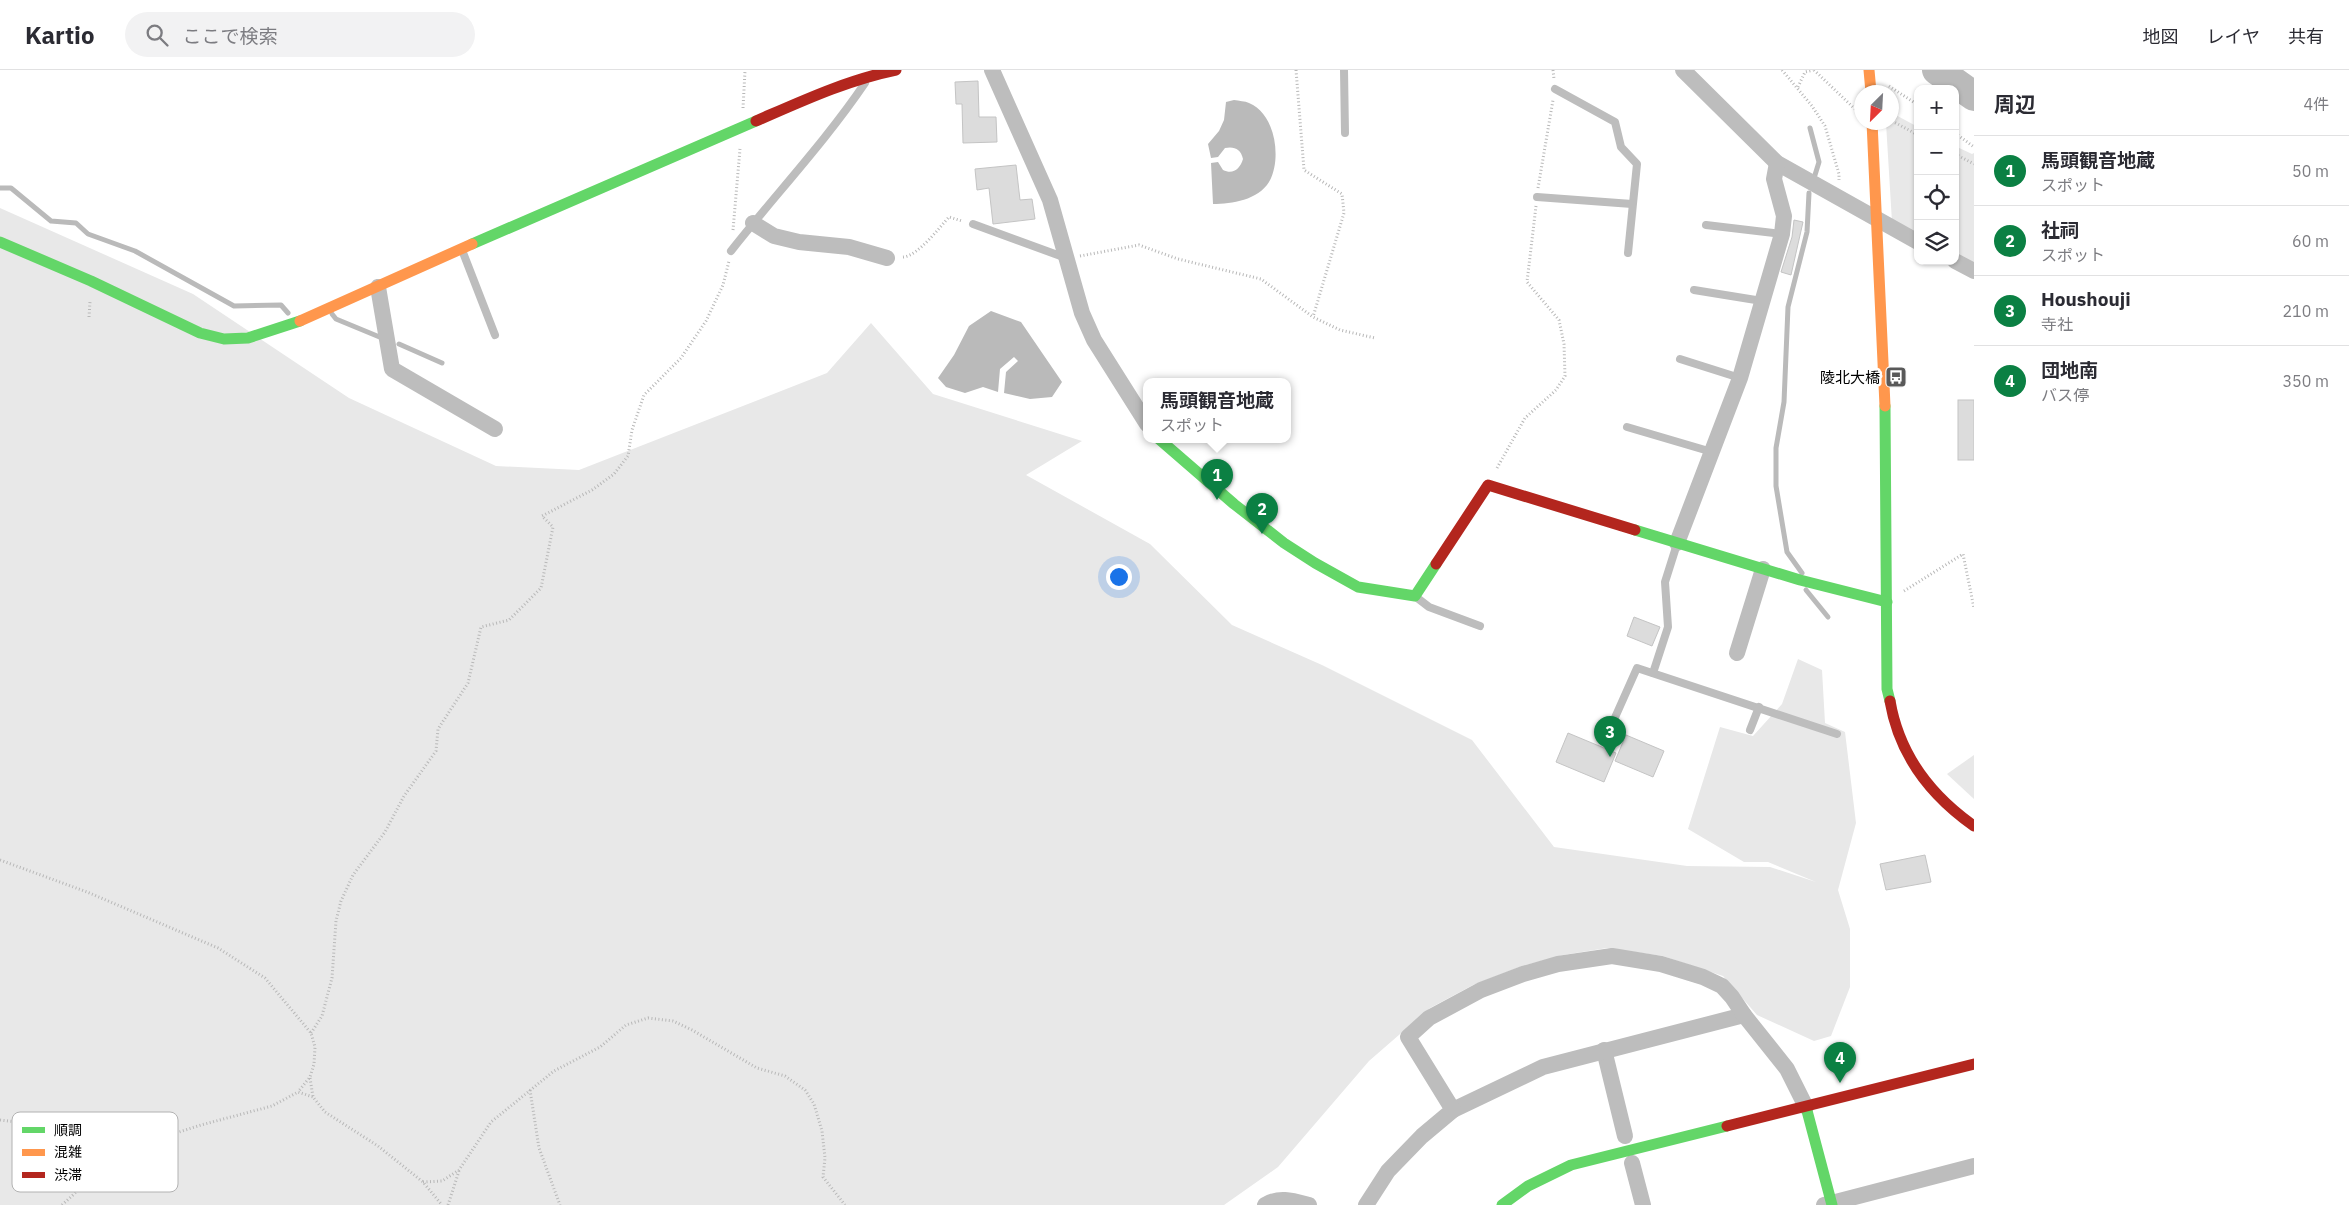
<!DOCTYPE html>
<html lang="ja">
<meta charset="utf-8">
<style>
:root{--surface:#fff;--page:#f2f2f3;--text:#2b2b33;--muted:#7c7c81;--line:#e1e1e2;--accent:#0b8043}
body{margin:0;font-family:"IBM Plex Sans","Noto Sans JP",sans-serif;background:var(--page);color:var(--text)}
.controls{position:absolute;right:15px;top:15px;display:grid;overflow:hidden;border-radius:10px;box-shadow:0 1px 4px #0004}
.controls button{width:45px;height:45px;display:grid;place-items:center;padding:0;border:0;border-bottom:1px solid var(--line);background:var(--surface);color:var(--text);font:25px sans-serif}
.compass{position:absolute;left:1854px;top:15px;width:45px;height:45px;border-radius:50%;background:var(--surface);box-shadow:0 1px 4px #0004;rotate:204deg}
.you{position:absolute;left:1118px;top:506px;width:18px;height:18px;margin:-12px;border:4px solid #fff;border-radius:50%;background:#1a73e8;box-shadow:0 0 0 8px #1a73e833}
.badge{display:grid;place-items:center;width:32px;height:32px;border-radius:50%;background:var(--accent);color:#fff;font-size:16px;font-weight:700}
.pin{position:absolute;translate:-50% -41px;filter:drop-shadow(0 1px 2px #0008)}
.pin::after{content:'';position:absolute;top:26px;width:18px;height:15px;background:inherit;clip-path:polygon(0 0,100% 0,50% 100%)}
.popup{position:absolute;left:1143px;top:308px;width:148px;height:65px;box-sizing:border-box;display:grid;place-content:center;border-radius:10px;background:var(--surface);filter:drop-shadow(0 1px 4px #0005);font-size:16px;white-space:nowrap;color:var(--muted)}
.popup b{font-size:19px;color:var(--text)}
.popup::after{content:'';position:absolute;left:50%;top:100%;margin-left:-10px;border:10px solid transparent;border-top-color:var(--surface)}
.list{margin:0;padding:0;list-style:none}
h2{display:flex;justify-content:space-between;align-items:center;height:65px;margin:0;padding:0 20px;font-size:21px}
h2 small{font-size:16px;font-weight:400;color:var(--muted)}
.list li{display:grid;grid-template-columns:32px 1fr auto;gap:15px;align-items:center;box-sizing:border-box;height:70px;padding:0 20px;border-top:1px solid var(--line)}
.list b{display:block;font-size:19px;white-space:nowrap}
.list p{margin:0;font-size:16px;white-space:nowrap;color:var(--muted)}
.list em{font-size:16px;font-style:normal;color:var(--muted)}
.icon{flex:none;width:28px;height:28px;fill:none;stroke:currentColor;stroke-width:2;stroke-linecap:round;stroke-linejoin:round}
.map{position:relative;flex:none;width:1974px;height:1135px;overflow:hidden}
header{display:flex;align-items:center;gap:30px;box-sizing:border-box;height:70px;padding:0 25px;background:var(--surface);border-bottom:1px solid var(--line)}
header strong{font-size:24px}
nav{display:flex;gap:28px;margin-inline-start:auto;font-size:18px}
.search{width:350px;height:45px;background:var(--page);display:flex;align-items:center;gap:12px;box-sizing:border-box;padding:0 18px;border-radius:28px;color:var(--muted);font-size:19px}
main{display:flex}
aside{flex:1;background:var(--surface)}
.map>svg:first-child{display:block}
</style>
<header>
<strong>Kartio</strong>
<div class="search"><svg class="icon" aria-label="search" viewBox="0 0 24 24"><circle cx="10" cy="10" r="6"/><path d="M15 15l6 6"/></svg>ここで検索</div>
<nav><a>地図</a><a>レイヤ</a><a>共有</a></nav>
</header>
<main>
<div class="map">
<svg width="1974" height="1135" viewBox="0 0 1974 1135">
<rect width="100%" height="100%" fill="#fff"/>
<g fill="#e8e8e8">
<polygon points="1892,43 1918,57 1918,166 1892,152 1886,53 1892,52"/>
<polygon points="1955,76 1972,84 1974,83 1974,194 1955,185"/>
<polygon points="0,138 193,224 349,328 496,396 579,400 827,303 871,253 933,324 1082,371 1026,405 1150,474 1232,555 1322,595 1472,670 1554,777 1687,796 1770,797 1816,812 1768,792 1744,792 1688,759 1720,657 1753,666 1782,634 1798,589 1822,600 1825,653 1845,662 1856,753 1838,820 1850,859 1850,917 1831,966 1814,971 1757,945 1723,906 1663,886 1607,878 1563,885 1522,896 1473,915 1430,938 1369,991 1278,1097 1224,1135 0,1135"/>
<polygon points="1974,685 1974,729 1947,704"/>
</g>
<g fill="#bababa">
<path d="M1234,30C1239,31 1245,31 1249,33C1276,44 1282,90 1269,112C1258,130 1232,134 1213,134L1211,93L1218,92L1223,100C1233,105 1240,99 1243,89C1241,79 1234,76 1225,78L1218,87L1211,88L1208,74L1219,61L1224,50L1226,32Z"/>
<polygon points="991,241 1021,252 1062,312 1052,327 1030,329 1004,323 1006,302 1018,291 1014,287 1000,299 998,322 983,317 965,323 946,317 938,308 954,285 969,256"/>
</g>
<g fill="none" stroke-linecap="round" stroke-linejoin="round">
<g stroke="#bababa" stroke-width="5">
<polyline points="1810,58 1819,92 1815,105"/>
<polyline points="0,118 11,118 51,151 76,153 88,164 135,181 234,236 281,235 288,243"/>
<polyline points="332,244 336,249 382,268"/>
<polyline points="399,274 442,293"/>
<polyline points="1802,503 1787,482 1776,416 1776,378 1784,332 1788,237 1807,162 1809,123"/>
<polyline points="1806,520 1828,547"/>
</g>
<polyline stroke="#bababa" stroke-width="30" points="1937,0 1974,26"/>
</g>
<g fill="#dcdcdc" stroke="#c4c4c4">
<polygon points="978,11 979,47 996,47 997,72 963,73 962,34 956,34 955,12"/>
<polygon points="1016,95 1020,130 1032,129 1035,149 993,154 989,118 977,120 975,99"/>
<polygon points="1794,150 1803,152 1791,205 1781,202 1792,167"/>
<rect x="1958" y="330" width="16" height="60"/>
<polygon points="1634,547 1660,557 1652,576 1627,566"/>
<polygon points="1568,663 1616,683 1604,712 1556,692"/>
<polygon points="1626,665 1664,681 1653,707 1615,691"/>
<polygon points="1925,785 1931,812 1886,820 1880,794"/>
</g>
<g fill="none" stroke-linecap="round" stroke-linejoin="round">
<g stroke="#b8b8b8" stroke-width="3" stroke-dasharray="1 2.5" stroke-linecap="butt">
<polyline points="1296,0 1304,100 1342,124 1344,143 1313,247"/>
<polyline points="1553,0 1554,9"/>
<polyline points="1782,0 1812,36 1825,56 1839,104 1839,110"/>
<polyline points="1814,0 1857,41"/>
<polyline points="1889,16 1918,35"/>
<polyline points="1798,17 1805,2 1813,0"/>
<polyline points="743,38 745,1"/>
<polyline points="1892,51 1918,65"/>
<polyline points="1955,63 1974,77"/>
<polyline points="1955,84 1974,94"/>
<polyline points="1538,118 1553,30"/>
<polyline points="733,160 740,79"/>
<polyline points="1080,186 1139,175 1178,189 1261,209 1313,247 1340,260 1375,268"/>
<path d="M903,187C918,186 939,158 949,147L962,151"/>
<polyline points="89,247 90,232"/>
<polyline points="1497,398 1525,348 1556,320 1565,306 1564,274 1559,250 1527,212 1536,136"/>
<polyline points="1904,521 1963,484 1974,538"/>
<polyline points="0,790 87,822 218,878 265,908 311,963 315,977 314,994 310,1007 298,1022"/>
<polyline points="311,963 322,946 332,908 336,851 341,831 353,805 385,762 404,726 436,681 438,659 468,613 481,557 509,550 541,518 553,457 542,446 592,420 614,404 628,386 632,360 644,325 681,288 706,251 723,215 729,191"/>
<polyline points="310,1008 313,1027 325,1042 378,1076 423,1112 442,1135"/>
<polyline points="530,1020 539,1078 560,1135"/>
<polyline points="0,1050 42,1055 83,1056 119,1062 147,1072"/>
<polyline points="423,1112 442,1111 459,1100 491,1052 554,1001 600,977 626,955 648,948 673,951 692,960 757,998 785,1006 805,1020 814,1034 822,1061 825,1088 823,1107 845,1135"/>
<polyline points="62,1135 85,1114 148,1072 201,1055 272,1036 298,1022 313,1027"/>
<polyline points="448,1135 459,1101"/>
</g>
<g stroke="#bdbdbd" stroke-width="8">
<polyline points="1344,0 1345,63"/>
<polyline points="1555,19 1615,52 1621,77 1637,94 1628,183"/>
<polyline points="1537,127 1632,134"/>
<polyline points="973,154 1066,188"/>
<polyline points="1706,155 1782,164"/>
<polyline points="462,180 495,265"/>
<path d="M731,181C775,125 825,72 865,13"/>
<polyline points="1694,220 1762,231"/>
<polyline points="1680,289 1740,308"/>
<polyline points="1627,357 1712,382"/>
<polyline points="1416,527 1429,537 1480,556"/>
<polyline points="1653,603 1668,557 1665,512 1677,474"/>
<polyline points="1613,652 1637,598 1837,664"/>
<polyline points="1750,660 1759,637"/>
</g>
<g stroke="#bdbdbd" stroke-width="16">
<polyline points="992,0 1050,130 1082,243 1094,270 1147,354"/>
<polyline points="1683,0 1777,93 1918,172"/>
<polyline points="753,153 774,166 799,172 849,177 887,188"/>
<polyline points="1955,191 1974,201"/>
<polyline points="378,217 392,299 495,359"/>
<polyline points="1677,473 1740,308 1782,164 1784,146 1774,109 1777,93"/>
<polyline points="1737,583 1763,499"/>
<polyline points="1604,980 1625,1066"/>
<polyline points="1453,1040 1543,997 1744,945"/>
<polyline points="1632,1093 1643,1135"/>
<path d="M1265,1135C1279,1126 1294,1131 1309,1135"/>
<polyline points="1366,1135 1388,1101 1422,1066 1453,1040 1408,967 1429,948 1481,920 1523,904 1558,894 1612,886 1661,894 1703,907 1722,916 1732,927 1744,945 1787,999 1806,1037"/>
<polyline points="1824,1135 1974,1096"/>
</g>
<g stroke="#63d668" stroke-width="11">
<polyline points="0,172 91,211 200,263 224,269 248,268 300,251"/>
<polyline points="472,174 756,51"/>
<polyline points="1885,336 1887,619 1890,631"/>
<polyline points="1159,369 1234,434 1284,473 1315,493 1358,517 1415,526 1436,494"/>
<polyline points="1635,460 1800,510 1887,532"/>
<polyline points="1806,1037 1832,1135"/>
<polyline points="1502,1135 1528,1116 1571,1095 1727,1056"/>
</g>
<g stroke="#ff974d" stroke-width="11">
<polyline points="1872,52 1885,336"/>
<polyline points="300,251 472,174"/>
</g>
<g stroke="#b3261e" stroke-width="11">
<path d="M756,51C802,31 847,10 896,0"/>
<polyline points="1436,494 1488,415 1635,460"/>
<path d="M1890,631C1899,684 1930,725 1974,756"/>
<polyline points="1727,1056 1974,994"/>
</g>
<polyline stroke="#ff974d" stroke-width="11" points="1869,0 1871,22"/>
</g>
<defs>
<g id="bus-square" transform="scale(1.125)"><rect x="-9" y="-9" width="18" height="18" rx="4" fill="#595959" stroke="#fff"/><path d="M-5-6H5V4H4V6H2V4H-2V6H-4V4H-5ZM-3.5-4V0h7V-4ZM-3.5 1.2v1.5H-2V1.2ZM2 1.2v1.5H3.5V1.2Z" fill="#fff"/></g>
</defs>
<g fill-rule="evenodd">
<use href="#bus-square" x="1896" y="307"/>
</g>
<g text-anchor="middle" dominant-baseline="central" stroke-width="5" stroke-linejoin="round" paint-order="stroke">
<g font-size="15" fill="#000" stroke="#fff" text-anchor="end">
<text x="1880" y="307">陵北大橋</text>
</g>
</g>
<rect x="12" y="1042" width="166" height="80" rx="8" fill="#fff" stroke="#b2b2b2" stroke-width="1"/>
<rect x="22" y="1057" width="23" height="6" fill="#63d668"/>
<rect x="22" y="1079" width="23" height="7" fill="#ff974d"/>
<rect x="22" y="1102" width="23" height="6" fill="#b3261e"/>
<g font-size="14" fill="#000">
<text x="54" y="1065">順調</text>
<text x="54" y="1087">混雑</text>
<text x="54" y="1110">渋滞</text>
</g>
</svg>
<div class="controls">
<button>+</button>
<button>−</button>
<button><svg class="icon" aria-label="locate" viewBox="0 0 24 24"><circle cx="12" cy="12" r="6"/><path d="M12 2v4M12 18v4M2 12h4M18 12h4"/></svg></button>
<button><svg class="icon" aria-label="layers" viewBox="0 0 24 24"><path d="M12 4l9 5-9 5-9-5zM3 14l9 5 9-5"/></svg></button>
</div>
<svg class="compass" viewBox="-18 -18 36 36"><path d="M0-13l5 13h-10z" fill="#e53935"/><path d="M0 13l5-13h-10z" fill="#7c7c81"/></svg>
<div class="you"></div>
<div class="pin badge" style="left:1217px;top:430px">1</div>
<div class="popup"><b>馬頭観音地蔵</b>スポット</div>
<div class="pin badge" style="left:1262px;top:464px">2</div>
<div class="pin badge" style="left:1610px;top:687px">3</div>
<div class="pin badge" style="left:1840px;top:1013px">4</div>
</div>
<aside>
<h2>周辺<small>4件</small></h2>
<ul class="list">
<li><span class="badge">1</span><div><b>馬頭観音地蔵</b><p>スポット</p></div><em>50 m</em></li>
<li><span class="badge">2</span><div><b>社祠</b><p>スポット</p></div><em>60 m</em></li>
<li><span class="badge">3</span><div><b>Houshouji</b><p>寺社</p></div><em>210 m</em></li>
<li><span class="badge">4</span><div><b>団地南</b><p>バス停</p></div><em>350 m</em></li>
</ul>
</aside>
</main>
